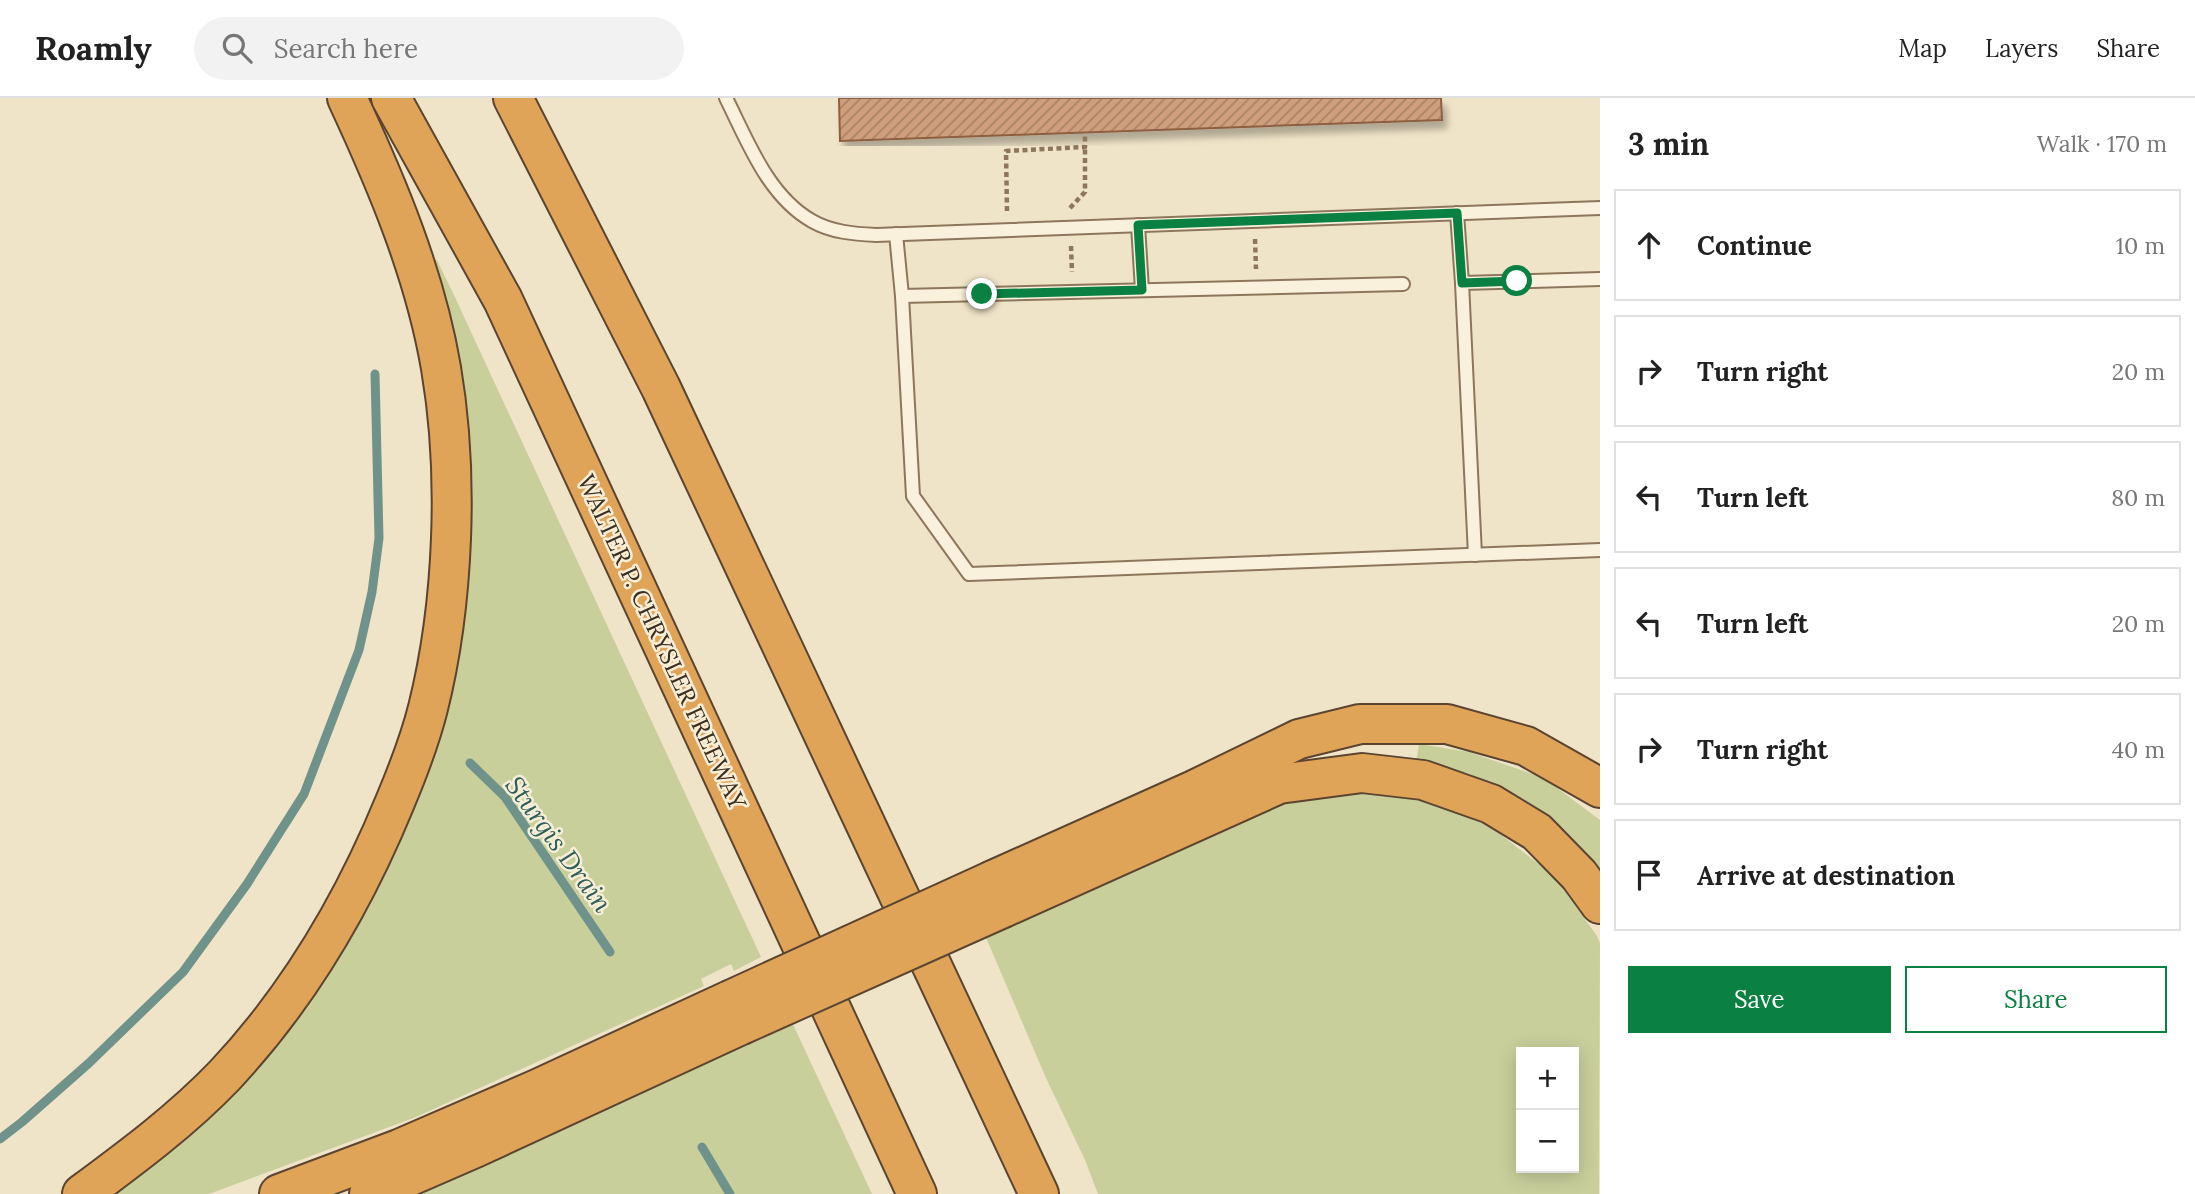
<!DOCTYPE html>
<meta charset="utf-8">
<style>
:root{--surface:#fff;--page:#f2f2f2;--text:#222;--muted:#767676;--line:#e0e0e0;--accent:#0b8043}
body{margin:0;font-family:Lora,serif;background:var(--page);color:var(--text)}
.controls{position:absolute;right:21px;bottom:21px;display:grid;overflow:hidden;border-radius:0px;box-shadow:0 4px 18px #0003}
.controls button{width:63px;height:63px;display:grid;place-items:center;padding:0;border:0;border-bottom:2px solid var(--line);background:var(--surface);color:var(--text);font:35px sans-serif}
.stop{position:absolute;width:21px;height:21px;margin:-16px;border:5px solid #0b8043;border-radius:50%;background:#fff}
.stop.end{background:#0b8043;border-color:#fff;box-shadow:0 2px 7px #0008}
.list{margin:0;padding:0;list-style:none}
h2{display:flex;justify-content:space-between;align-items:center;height:91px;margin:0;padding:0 28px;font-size:30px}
h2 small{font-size:23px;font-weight:400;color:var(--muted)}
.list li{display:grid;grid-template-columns:46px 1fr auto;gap:21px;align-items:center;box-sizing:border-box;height:112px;margin:0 14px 14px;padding:0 14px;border:2px solid var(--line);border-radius:0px}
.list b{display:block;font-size:26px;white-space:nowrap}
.list em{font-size:23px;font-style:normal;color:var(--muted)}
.actions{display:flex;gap:14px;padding:21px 28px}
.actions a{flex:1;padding:16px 0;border:2px solid var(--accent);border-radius:0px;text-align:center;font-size:24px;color:var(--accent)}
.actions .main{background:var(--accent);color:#fff}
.icon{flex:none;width:38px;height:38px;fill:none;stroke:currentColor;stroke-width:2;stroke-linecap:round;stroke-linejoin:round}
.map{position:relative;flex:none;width:1600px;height:1096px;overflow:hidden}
header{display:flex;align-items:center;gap:42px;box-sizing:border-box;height:98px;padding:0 35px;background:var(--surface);border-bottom:2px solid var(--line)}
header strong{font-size:33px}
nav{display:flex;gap:38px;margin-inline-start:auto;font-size:24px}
.search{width:490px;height:63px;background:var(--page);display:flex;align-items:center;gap:18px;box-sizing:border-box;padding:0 24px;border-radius:38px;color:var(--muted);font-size:26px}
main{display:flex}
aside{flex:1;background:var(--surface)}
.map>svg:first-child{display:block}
</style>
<header>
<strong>Roamly</strong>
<div class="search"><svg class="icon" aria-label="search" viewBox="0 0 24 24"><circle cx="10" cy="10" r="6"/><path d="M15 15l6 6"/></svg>Search here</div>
<nav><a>Map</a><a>Layers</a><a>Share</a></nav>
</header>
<main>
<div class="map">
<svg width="1600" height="1096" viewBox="0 0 1600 1096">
<defs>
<pattern id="building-hatch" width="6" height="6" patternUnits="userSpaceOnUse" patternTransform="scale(1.75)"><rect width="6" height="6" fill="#cf9f7d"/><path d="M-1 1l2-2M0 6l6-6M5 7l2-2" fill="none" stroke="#a98266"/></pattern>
<filter id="shadow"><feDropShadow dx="4.5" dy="8" stdDeviation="3.5" flood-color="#0004"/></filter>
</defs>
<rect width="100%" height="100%" fill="#f0e4c8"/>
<g fill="#c9cf9b" fill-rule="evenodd">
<polygon points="428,162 437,162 453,195 761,859 734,873 731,866 701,881 704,888 416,1019 209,1096 110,1096 236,987 454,556"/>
<polygon points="1419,646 1469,654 1544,680 1600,722 1600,772 1587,755 1539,712 1468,675 1416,665"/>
<path d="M1330,693L1421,700L1491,729L1554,778L1597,838L1600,845L1599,1096H1098L1085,1062L1046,980L984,835L1273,704ZM1521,954H1574V1070H1521Z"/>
<polygon points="791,922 872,1096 415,1096"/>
</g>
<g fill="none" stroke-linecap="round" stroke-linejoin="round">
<g stroke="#6f938a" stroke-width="9">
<polyline points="470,665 505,699 610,854"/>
<polyline points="0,1041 22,1024 89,965 183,874 247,786 304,696 359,552 372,494 379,440 375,276"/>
<polyline points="702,1049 730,1096"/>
</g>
</g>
<polygon fill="url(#building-hatch)" stroke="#8d5f41" stroke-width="2" filter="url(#shadow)" points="839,0 1441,0 1442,22 840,43"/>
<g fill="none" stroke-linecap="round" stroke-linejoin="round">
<g stroke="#8d765c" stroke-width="16">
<g id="service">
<path d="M726,0C748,44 768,98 812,123C831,134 854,136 876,137L1600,110"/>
<polyline points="1457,115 1462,185 1475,457"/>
<polyline points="1138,127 1142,192"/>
<polyline points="896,136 902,198 913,398 969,476 1600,452"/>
<polyline points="1462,185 1600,181"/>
<polyline points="902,198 1403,186"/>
</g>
</g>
<g stroke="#5b4430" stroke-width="42">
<g id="motorway">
<polyline points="391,0 503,202 917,1096"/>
<polyline points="513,0 661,290 1039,1096"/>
<polyline points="993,782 1194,692 1299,641 1360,626 1447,626 1526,648 1600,690"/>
<polyline points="1003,810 1279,686 1362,675 1423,682 1491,706 1537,734 1579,777 1600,806"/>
<path d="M82,1096C132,1059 182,1022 225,977C299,898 354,804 395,704C408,673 420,642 428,610C454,506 459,375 441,270C425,176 387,86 347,0"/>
<polyline points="279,1096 399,1051 535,992 730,902"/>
<polyline points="369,1096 477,1049 739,928"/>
</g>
</g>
<g stroke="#8d765c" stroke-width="4.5" stroke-dasharray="5 3.5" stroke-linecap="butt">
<polyline points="1070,110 1085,94 1085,49"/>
<polyline points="1007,113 1006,53 1085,49 1085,35"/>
<polyline points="1255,141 1256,171"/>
<polyline points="1071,148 1072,174"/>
</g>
<use href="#service" stroke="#faf1dc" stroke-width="12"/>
<use href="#motorway" stroke="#e0a458" stroke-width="38"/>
<g stroke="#5b4430" stroke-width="42" stroke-linecap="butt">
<g id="motorway-bridge">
<polyline points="730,902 993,782"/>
<polyline points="739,928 1003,810"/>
</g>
</g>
<use href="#motorway-bridge" stroke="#e0a458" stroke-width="38"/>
</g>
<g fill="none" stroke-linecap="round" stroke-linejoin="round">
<polyline stroke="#0b8043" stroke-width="9" points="982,196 1142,192 1138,127 1457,115 1462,185 1517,183"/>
</g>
<g text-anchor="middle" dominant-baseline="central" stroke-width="5" stroke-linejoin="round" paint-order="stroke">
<g font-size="24" fill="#3d2e20" stroke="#f7eed8">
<text transform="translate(662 544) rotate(65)">WALTER P. CHRYSLER FREEWAY</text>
</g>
<g font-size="26" font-style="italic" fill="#2f5d5a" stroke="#f7eed8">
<text transform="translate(559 746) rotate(54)">Sturgis Drain</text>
</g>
</g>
</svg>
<div class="controls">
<button>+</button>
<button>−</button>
</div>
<div class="stop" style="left:1517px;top:183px"></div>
<div class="stop end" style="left:982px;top:196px"></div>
</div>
<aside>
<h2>3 min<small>Walk · 170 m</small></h2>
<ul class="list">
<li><svg class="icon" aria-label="ahead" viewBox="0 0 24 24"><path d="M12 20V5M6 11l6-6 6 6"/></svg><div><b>Continue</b></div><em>10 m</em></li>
<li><svg class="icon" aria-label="right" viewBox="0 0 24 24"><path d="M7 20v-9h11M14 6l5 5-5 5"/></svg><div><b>Turn right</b></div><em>20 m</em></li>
<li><svg class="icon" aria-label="left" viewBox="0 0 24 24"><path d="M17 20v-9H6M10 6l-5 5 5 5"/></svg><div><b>Turn left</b></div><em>80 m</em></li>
<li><svg class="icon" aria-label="left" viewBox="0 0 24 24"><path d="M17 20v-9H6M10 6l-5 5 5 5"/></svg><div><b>Turn left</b></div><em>20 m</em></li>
<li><svg class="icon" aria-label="right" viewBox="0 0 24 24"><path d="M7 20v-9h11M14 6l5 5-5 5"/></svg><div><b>Turn right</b></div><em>40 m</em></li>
<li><svg class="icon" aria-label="arrive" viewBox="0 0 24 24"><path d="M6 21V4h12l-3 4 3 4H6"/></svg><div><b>Arrive at destination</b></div></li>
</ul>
<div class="actions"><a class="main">Save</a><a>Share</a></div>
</aside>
</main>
